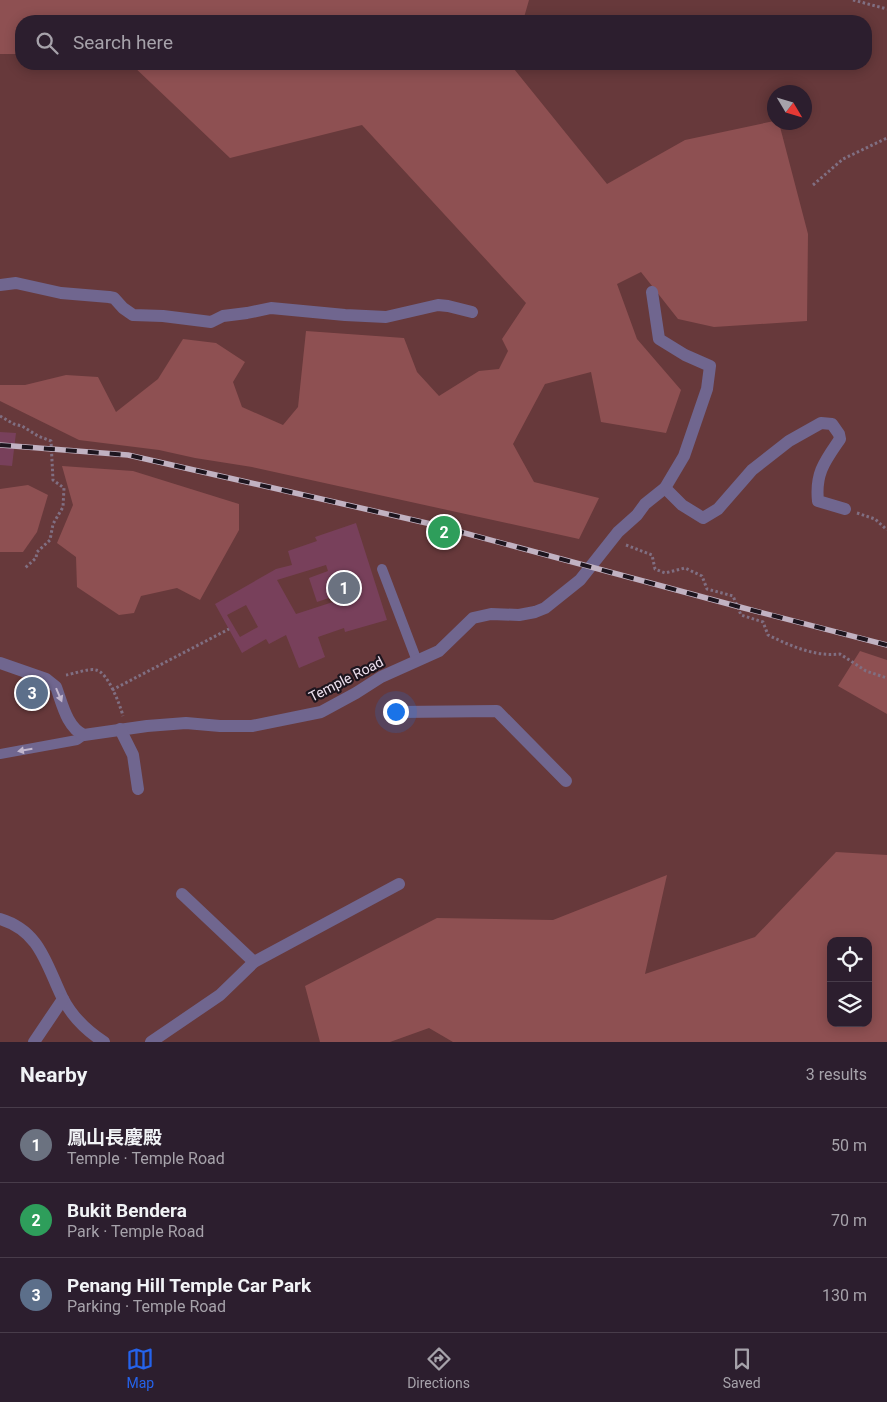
<!DOCTYPE html>
<meta charset="utf-8">
<style>
:root{--surface:#2c1e2e;--page:#382b3a;--text:#f1f3f6;--muted:#a6a2aa;--line:#483c4a;--accent:#2563eb}
body{margin:0;font-family:Roboto,"Noto Sans SC",sans-serif;background:var(--page);color:var(--text)}
.controls{position:absolute;right:15px;bottom:15px;display:grid;overflow:hidden;border-radius:10px;box-shadow:0 2px 12px #0003}
.controls button{width:45px;height:45px;display:grid;place-items:center;padding:0;border:0;border-bottom:1px solid var(--line);background:var(--surface);color:var(--text);font:25px sans-serif}
.compass{position:absolute;left:767px;top:85px;width:45px;height:45px;border-radius:50%;background:var(--surface);box-shadow:0 2px 12px #0003;rotate:128deg}
.you{position:absolute;left:395px;top:711px;width:18px;height:18px;margin:-12px;border:4px solid #fff;border-radius:50%;background:#1a73e8;box-shadow:0 0 0 8px #1a73e833}
.badge{display:grid;place-items:center;width:32px;height:32px;border-radius:50%;background:var(--accent);color:#fff;font-size:16px;font-weight:700}
.pin{position:absolute;translate:-50% -50%;border:2px solid #fff;box-shadow:0 1px 5px #0006}
.list{margin:0;padding:0;list-style:none}
h2{display:flex;justify-content:space-between;align-items:center;height:65px;margin:0;padding:0 20px;font-size:21px}
h2 small{font-size:16px;font-weight:400;color:var(--muted)}
.list li{display:grid;grid-template-columns:32px 1fr auto;gap:15px;align-items:center;box-sizing:border-box;height:75px;padding:0 20px;border-top:1px solid var(--line)}
.list b{display:block;font-size:19px;white-space:nowrap}
.list p{margin:0;font-size:16px;white-space:nowrap;color:var(--muted)}
.list em{font-size:16px;font-style:normal;color:var(--muted)}
.icon{flex:none;width:28px;height:28px;fill:none;stroke:currentColor;stroke-width:2;stroke-linecap:round;stroke-linejoin:round}
.map{position:relative;flex:none;width:887px;height:1042px;overflow:hidden}
.search{position:absolute;background:var(--surface);box-shadow:0 2px 12px #0003;left:15px;right:15px;top:15px;height:55px;display:flex;align-items:center;gap:12px;box-sizing:border-box;padding:0 18px;border-radius:20px;color:var(--muted);font-size:19px}
.sheet{height:290px;background:var(--surface)}
nav{display:flex;justify-content:space-around;align-items:center;box-sizing:border-box;height:70px;border-top:1px solid var(--line);background:var(--surface);font-size:14px;color:var(--muted)}
nav a{display:grid;justify-items:center;gap:2px}
nav .on{color:var(--accent)}
.map>svg:first-child{display:block}
</style>
<div class="map">
<svg width="887" height="1042" viewBox="0 0 887 1042">
<rect width="100%" height="100%" fill="#3b283d"/>
<path fill="#67393b" fill-rule="evenodd" d="M0,0H887V1042H0ZM21,21H866V64H21ZM774,92H804V122H774ZM831,941H868V1023H831Z"/>
<g fill="#8e5052" fill-rule="evenodd">
<polygon points="0,0 529,0 523,21 21,21 21,54 0,54"/>
<polygon points="131,64 510,64 607,184 685,140 774,121 774,122 779,123 808,234 807,321 714,327 678,319 641,272 617,284 637,339 681,390 666,433 601,422 591,372 545,384 513,444 534,482 599,498 579,539 252,467 195,458 159,450 79,440 0,401 0,385 25,385 66,375 98,377 116,412 158,379 183,339 216,343 245,362 233,382 242,407 283,425 298,407 306,331 404,338 417,372 439,396 479,371 499,369 508,351 502,339 526,303 362,125 230,158"/>
<polygon points="62,466 133,471 239,504 239,530 200,600 177,588 141,596 134,613 119,615 77,587 76,557 57,543 73,505"/>
<polygon points="28,485 48,495 37,532 23,552 0,552 0,489"/>
<polygon points="860,651 887,660 887,714 838,686"/>
<path d="M836,852L887,855V1042H453L429,1028L390,1042H320L305,986L437,918L553,920L667,875L645,974L755,937ZM831,941H868V1023H831Z"/>
</g>
<g fill="#78405b" fill-rule="evenodd">
<polygon points="0,432 16,433 12,466 0,465"/>
<path d="M356,523L387,620L345,632L344,628L318,637L325,657L299,668L286,635L269,644L266,639L242,653L215,604L276,569L292,565L288,551L317,541L315,537ZM326,565L328,571L309,578L317,602L335,596L336,601L296,614L277,580ZM246,605L258,627L240,637L227,615Z"/>
</g>
<g fill="none" stroke-linecap="round" stroke-linejoin="round">
<g stroke="#806f82" stroke-width="3" stroke-dasharray="2.5 2.5" stroke-linecap="butt">
<polyline points="853,0 887,9"/>
<polyline points="813,185 843,159 887,138"/>
<polyline points="0,416 14,424 22,426 38,436 51,441 53,480 64,488 63,507 53,524 50,540 37,552 36,558 25,568"/>
<polyline points="857,513 875,519 887,530"/>
<path d="M626,545L652,555L655,569L665,573L685,568L702,576L707,589L733,596L741,615L763,622L768,635C791,646 815,657 840,654L866,671L887,678"/>
<path d="M66,675C74,674 88,668 96,670C108,672 120,705 123,716"/>
<polyline points="112,690 229,629"/>
</g>
<g stroke="#70668f" stroke-width="10">
<polyline points="382,569 417,661"/>
<polyline points="0,754 77,740 84,735"/>
</g>
<g stroke="#70668f" stroke-width="12">
<polyline points="0,285 16,283 61,293 109,297 114,298 123,308 133,315 163,316 211,322 223,316 247,313 271,308 345,315 386,317 438,305 448,306 472,312"/>
<path d="M665,488L682,505L703,518L718,509L752,470L789,441L821,423L832,424L839,434L840,439C825,461 815,473 818,501L845,509"/>
<path d="M0,663L46,679L56,687C62,703 67,728 84,735L147,726L186,723L220,726H252L321,712L356,693L381,677L439,651L473,618L491,614L519,615L535,612L545,608L580,580L618,532L637,515L645,504L665,488L684,456L707,389L710,366L685,355L659,339L652,292"/>
<polyline points="400,712 497,711 566,781"/>
<polyline points="120,729 133,755 138,789"/>
<polyline points="182,894 254,962"/>
<path d="M0,919C40,931 46,964 62,997C71,1015 87,1031 104,1042"/>
<polyline points="34,1042 63,999"/>
<polyline points="151,1042 220,995 254,962 399,884"/>
</g>
<g stroke="#c1b2c2" stroke-width="5.5">
<polyline id="rail" points="0,445 128,455 431,524 736,606 887,645"/>
</g>
<use href="#rail" stroke="#1d151e" stroke-width="4" stroke-dasharray="11" stroke-linecap="butt"/>
</g>
<defs><path id="oneway-solid" d="M-6-.8H1V-3.2L6.5 0L1 3.2V.8H-6Z" transform="scale(1.25)"/></defs>
<g fill="#c2b6cd">
<use href="#oneway-solid" transform="translate(59 695) rotate(67)"/>
<use href="#oneway-solid" transform="translate(25 750) rotate(170)"/>
</g>
<g text-anchor="middle" dominant-baseline="central" stroke-width="4.5" stroke-linejoin="round" paint-order="stroke">
<g font-size="14" fill="#eee1ef" stroke="#1d151e">
<text transform="translate(346 679) rotate(-27)">Temple Road</text>
</g>
</g>
</svg>
<div class="controls">
<button><svg class="icon" aria-label="locate" viewBox="0 0 24 24"><circle cx="12" cy="12" r="6"/><path d="M12 2v4M12 18v4M2 12h4M18 12h4"/></svg></button>
<button><svg class="icon" aria-label="layers" viewBox="0 0 24 24"><path d="M12 4l9 5-9 5-9-5zM3 14l9 5 9-5"/></svg></button>
</div>
<svg class="compass" viewBox="-18 -18 36 36"><path d="M0-13l5 13h-10z" fill="#e53935"/><path d="M0 13l5-13h-10z" fill="#a6a2aa"/></svg>
<div class="you"></div>
<div class="pin badge" style="left:344px;top:588px;background:#6b7280">1</div>
<div class="pin badge" style="left:444px;top:532px;background:#2e9e5b">2</div>
<div class="pin badge" style="left:32px;top:693px;background:#5c6f8a">3</div>
<div class="search"><svg class="icon" aria-label="search" viewBox="0 0 24 24"><circle cx="10" cy="10" r="6"/><path d="M15 15l6 6"/></svg>Search here</div>
</div>
<section class="sheet">
<h2>Nearby<small>3 results</small></h2>
<ul class="list">
<li><span class="badge" style="background:#6b7280">1</span><div><b>鳳山長慶殿</b><p>Temple · Temple Road</p></div><em>50 m</em></li>
<li><span class="badge" style="background:#2e9e5b">2</span><div><b>Bukit Bendera</b><p>Park · Temple Road</p></div><em>70 m</em></li>
<li><span class="badge" style="background:#5c6f8a">3</span><div><b>Penang Hill Temple Car Park</b><p>Parking · Temple Road</p></div><em>130 m</em></li>
</ul>
</section>
<nav>
<a class="on"><svg class="icon" aria-label="map" viewBox="0 0 24 24"><path d="M3 6l6-2 6 2 6-2v14l-6 2-6-2-6 2zM9 4v14M15 6v14"/></svg>Map</a>
<a><svg class="icon" aria-label="directions" viewBox="0 0 24 24"><path d="M12 3l9 9-9 9-9-9zM9 14v-3h6M13 9l2 2-2 2"/></svg>Directions</a>
<a><svg class="icon" aria-label="saved" viewBox="0 0 24 24"><path d="M7 4h10v16l-5-4-5 4z"/></svg>Saved</a>
</nav>
